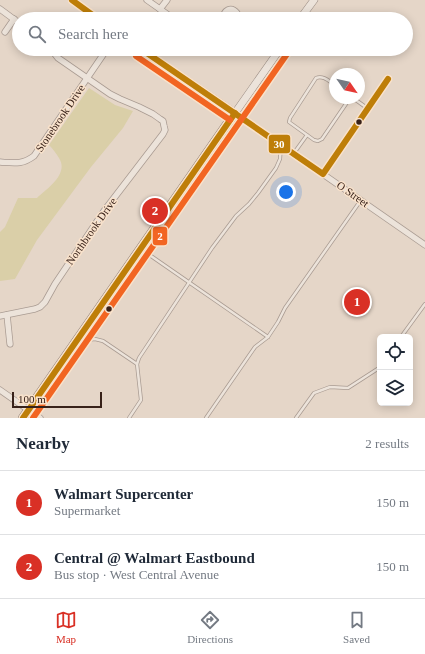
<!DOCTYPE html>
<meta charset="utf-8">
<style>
:root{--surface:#fff;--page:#f6f6f7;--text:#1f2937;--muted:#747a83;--line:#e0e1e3;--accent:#d93025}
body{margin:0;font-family:Georgia,serif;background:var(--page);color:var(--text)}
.controls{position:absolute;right:12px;bottom:12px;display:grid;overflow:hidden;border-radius:6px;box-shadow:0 2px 10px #0003}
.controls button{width:36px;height:36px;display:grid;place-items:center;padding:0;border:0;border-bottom:1px solid var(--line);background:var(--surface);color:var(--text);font:20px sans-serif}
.compass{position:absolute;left:329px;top:68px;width:36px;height:36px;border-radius:50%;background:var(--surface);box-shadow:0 2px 10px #0003;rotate:124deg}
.scale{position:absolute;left:12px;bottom:10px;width:90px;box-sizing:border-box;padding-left:4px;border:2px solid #38221a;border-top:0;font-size:11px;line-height:14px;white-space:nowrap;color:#38221a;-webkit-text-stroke:3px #f9e2cb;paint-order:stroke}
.you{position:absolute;left:286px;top:192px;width:14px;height:14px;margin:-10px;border:3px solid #fff;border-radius:50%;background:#1a73e8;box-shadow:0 0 0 6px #1a73e833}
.badge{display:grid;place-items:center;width:26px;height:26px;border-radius:50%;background:var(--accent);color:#fff;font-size:13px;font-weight:700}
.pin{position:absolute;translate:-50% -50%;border:2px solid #fff;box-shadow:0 1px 4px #0006}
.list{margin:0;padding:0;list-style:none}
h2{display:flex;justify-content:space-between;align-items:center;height:52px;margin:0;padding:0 16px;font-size:17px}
h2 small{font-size:13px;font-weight:400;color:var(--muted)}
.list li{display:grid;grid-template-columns:26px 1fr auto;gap:12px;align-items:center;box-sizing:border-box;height:64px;padding:0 16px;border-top:1px solid var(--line)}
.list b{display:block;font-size:15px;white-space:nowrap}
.list p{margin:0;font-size:13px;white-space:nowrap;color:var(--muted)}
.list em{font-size:13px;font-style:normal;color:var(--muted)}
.icon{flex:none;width:22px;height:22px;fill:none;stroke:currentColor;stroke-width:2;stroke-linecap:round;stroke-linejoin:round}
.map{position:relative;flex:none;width:425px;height:418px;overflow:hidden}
.search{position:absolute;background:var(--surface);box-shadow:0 2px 10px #0003;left:12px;right:12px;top:12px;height:44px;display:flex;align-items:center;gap:10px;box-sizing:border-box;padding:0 14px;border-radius:22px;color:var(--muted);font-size:15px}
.sheet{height:180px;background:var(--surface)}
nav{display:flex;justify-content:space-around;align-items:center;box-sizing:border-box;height:56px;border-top:1px solid var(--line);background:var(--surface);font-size:11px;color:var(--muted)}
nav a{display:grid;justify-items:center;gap:2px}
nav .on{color:var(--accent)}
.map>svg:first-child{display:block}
</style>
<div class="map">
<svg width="425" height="418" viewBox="0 0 425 418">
<rect width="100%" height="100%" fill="#e5d6c8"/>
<path fill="#dacfa8" d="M89,88L115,105L133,111L123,128L91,167L37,240L15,279L0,281V232L5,227L18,198H37C48,188 69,174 59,158C56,153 53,149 49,145Z"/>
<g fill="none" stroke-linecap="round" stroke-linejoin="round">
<g stroke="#a99b92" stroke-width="4">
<g id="lane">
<path d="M335,85C329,81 323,75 316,78L290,118L289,122L314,140L318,141L322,139L350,98"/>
<polyline points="353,98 367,108"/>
<polyline points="294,153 307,135"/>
<polyline points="141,252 151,256 268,337"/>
<polyline points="401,337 425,304"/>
<polyline points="79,341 95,339 103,341 137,364 141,400 129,418"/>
<polyline points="137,364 139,358 212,248 236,216 249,204 258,193 276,168 280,159 281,145"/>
<polyline points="206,418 255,347 268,337 278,322 285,308 361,200"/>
<polyline points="296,418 314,393 330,387 348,388 379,368 380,366"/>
</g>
</g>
<g stroke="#a99b92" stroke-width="7">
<g id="street">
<polyline points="147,0 174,19"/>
<polyline points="0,9 19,23"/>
<polyline points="160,9 167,0"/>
<path d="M224,19C223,10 231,6 237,13L238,19"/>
<polyline points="5,32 14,19"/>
<polyline points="235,113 425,245"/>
<path d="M0,162C14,163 22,165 34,156L107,49"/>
<polyline points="323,174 388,79"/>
<polyline points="7,315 10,344"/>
<polyline points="0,316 35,309 40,307 45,302 55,284 104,211 163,134 165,130 164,126 163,121 160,119 153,114 139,107 120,99 110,94 58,58 51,49"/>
<polyline points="0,390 40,418"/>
</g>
</g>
<g stroke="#998b82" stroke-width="8">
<g id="secondary">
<polyline points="72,0 98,19"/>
<polyline points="300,19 314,0"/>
<polyline points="141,49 235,113 280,49"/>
</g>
</g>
<g stroke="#8f8178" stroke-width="10">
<polyline id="primary" points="23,418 235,113"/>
</g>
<use href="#lane" stroke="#ece3da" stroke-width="2.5"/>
<use href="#street" stroke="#ece3da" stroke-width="5.5"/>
<use href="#secondary" stroke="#ece3da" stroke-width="7"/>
<use href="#primary" stroke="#e4d7cb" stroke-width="8"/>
<g stroke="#f9e2cb" stroke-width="9">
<g id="bus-1">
<polyline points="72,0 98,19"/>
<polyline points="141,49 323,174 388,79"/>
<polyline points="23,418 235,113"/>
</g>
</g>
<g stroke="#f9e2cb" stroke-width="9">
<g id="bus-2">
<polyline points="136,56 230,120"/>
<polyline points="33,418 287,54"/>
</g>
</g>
<use href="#bus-1" stroke="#be7e08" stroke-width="6"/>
<use href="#bus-2" stroke="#f26522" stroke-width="6"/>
</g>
<g fill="#38221a" stroke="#f9e2cb" stroke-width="1.5">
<circle cx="359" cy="122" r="3.5"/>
<circle cx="109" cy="309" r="3.5"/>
</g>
<g text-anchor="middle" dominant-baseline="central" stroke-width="3" stroke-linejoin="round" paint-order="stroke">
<g font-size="11" fill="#38221a" stroke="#f9e2cb">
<text transform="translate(60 118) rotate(-56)">Stonebrook Drive</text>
<text transform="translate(353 194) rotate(35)">O Street</text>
<text transform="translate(91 231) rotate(-55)">Northbrook Drive</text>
</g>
</g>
<g stroke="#f9e2cb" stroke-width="1.5">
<rect x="268" y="134" width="23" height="20" rx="4" fill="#be7e08"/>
<rect x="152" y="226" width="16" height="20" rx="4" fill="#f26522"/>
</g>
<g font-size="11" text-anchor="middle" font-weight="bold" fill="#fff">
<text x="279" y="148">30</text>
<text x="160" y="240">2</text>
</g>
</svg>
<div class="controls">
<button><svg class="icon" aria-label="locate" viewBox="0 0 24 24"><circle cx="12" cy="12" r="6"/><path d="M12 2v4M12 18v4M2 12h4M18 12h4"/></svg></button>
<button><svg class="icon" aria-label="layers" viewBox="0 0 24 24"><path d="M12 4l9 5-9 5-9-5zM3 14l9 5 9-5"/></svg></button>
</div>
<svg class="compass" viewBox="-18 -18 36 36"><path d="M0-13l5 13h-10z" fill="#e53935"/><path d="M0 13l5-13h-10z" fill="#747a83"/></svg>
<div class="scale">100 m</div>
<div class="you"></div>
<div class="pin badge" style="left:357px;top:302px">1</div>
<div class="pin badge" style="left:155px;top:211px">2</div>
<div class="search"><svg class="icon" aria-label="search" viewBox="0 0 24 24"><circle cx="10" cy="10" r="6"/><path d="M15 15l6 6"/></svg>Search here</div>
</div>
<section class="sheet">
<h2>Nearby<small>2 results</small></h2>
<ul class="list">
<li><span class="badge">1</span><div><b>Walmart Supercenter</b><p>Supermarket</p></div><em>150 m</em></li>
<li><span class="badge">2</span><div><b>Central @ Walmart Eastbound</b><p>Bus stop · West Central Avenue</p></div><em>150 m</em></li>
</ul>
</section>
<nav>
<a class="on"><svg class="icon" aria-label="map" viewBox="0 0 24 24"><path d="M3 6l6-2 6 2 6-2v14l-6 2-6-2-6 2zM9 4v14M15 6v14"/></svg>Map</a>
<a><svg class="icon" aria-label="directions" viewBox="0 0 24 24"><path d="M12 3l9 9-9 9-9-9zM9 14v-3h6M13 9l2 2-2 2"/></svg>Directions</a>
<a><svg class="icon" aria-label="saved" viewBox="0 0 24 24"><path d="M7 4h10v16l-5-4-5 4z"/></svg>Saved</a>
</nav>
